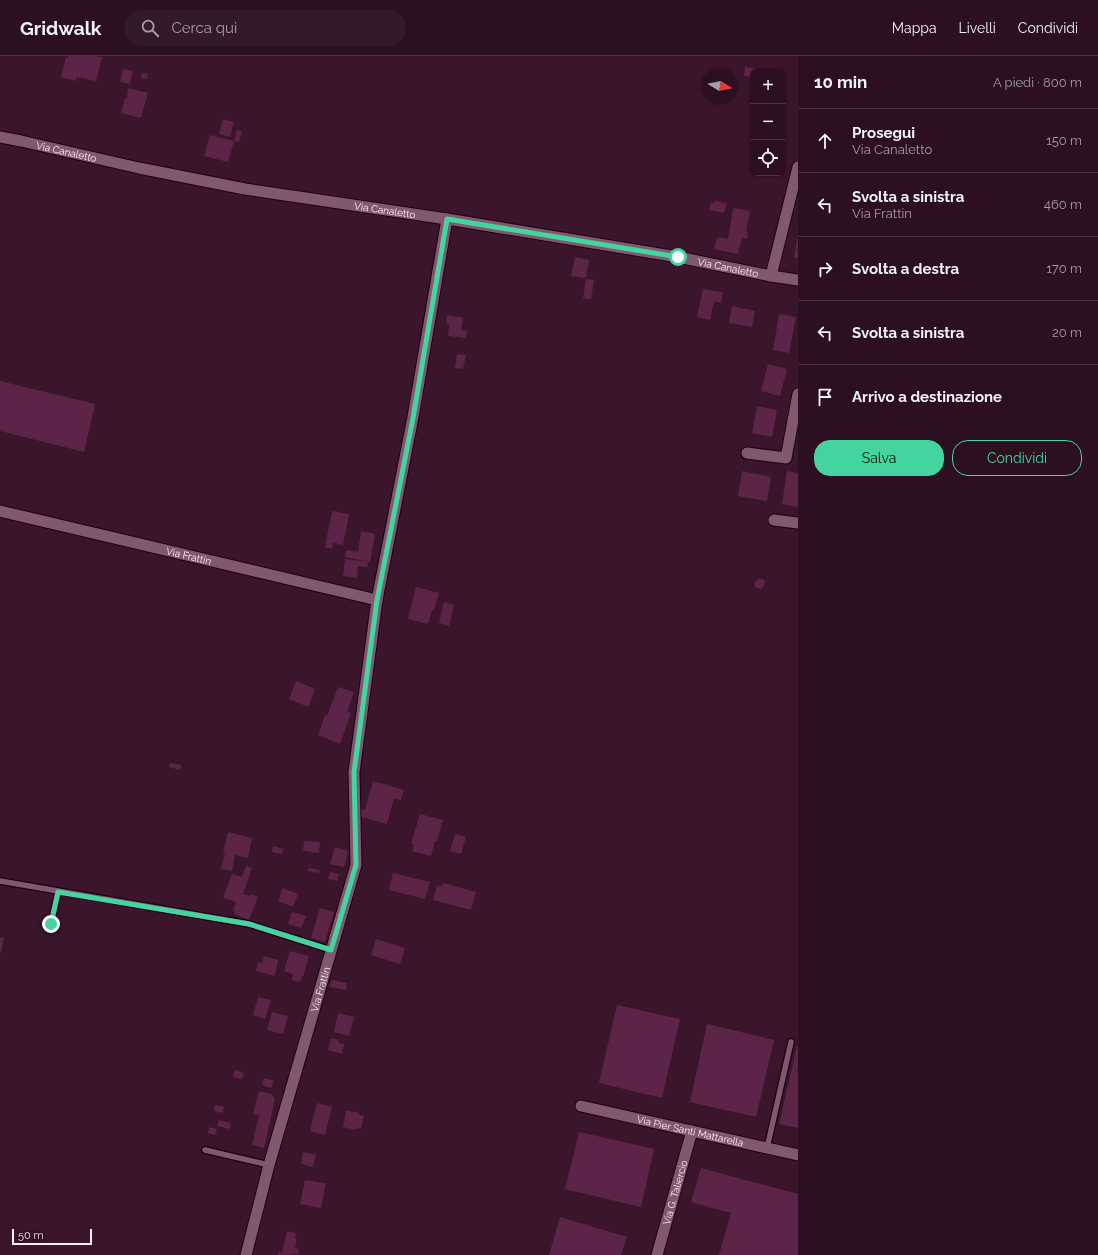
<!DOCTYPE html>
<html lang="it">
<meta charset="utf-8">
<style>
:root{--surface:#2c1021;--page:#34192a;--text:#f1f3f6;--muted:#a69da5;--line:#48303f;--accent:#44d49f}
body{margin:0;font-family:Raleway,sans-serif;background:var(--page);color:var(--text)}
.controls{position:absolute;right:12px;top:12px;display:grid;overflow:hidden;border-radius:8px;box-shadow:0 1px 3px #0004}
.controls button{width:36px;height:36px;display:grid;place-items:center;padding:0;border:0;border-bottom:1px solid var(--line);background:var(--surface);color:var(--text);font:20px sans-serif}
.compass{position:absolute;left:702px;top:12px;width:36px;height:36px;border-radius:50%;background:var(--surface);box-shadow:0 1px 3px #0004;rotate:100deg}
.scale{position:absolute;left:12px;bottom:10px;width:80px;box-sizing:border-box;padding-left:4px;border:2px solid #feeff7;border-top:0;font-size:11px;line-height:14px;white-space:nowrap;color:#feeff7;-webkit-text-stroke:3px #2f0b22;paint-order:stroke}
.stop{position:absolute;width:12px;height:12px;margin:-9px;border:3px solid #44d49f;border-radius:50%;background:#fff}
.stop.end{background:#44d49f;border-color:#fff;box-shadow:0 1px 4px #0008}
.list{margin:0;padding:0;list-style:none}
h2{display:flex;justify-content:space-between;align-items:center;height:52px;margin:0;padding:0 16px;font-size:17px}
h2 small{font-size:13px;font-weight:400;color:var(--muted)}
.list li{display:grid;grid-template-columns:26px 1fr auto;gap:12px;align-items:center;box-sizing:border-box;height:64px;padding:0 16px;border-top:1px solid var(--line)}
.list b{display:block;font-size:15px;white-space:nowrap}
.list p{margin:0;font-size:13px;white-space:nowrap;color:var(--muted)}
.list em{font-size:13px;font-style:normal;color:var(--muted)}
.actions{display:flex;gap:8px;padding:12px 16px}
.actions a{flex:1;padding:9px 0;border:1px solid var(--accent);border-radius:16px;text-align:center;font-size:14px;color:var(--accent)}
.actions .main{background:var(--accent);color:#111}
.icon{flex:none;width:22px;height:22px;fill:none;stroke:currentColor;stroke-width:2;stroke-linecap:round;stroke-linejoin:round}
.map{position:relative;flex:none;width:798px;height:1199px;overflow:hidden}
header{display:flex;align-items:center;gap:24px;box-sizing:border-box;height:56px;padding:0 20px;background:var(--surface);border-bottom:1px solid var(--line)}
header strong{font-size:19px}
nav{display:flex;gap:22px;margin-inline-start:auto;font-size:14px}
.search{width:280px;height:36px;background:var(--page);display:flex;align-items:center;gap:10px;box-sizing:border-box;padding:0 14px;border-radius:16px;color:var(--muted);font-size:15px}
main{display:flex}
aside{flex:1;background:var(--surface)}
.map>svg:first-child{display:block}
</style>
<header>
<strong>Gridwalk</strong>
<div class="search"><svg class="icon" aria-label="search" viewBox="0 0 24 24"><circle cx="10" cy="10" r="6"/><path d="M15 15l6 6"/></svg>Cerca qui</div>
<nav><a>Mappa</a><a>Livelli</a><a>Condividi</a></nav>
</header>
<main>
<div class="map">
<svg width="798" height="1199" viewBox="0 0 798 1199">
<rect width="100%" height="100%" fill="#3a152c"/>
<g fill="#5c2547">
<polygon points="68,0 96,0 102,1 96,25 77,21 76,25 61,21 66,1 68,2"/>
<polygon points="745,11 767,14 767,15 753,15 753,21 744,20"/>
<polygon points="123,13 133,15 130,28 120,26"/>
<polygon points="142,17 148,18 147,23 141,22"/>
<polygon points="128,32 148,37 141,62 121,57 125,42 127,43"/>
<polygon points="223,63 234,66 230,81 219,78"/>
<polygon points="237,74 242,75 239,86 234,85"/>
<polygon points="210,79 234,85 228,106 204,100"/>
<polygon points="715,145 727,147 724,157 709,154 711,146 714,147"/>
<polygon points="733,152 750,155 746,175 748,176 747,183 742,182 738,198 714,193 717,181 728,183"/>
<polygon points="797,183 798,183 798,202 794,202"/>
<polygon points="575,201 589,204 586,222 571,220"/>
<polygon points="586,223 594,224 591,243 583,242"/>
<polygon points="703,233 723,236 721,247 714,245 710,264 697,261"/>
<polygon points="732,250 755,255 752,271 729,267"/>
<polygon points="779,258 796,261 789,297 773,294"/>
<polygon points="447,259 463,262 461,274 467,275 466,282 448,280 449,269 446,268"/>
<polygon points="457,298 466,299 463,313 455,312"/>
<polygon points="768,308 787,313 780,340 761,335"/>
<polygon points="0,325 95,348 84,396 0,375"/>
<polygon points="757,350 777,354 772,381 752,377"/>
<polygon points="742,415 771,421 767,445 738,440"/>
<polygon points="787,415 798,417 798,451 782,448"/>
<polygon points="332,455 349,458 343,489 333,487 332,493 325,491"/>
<polygon points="361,475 375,478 370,506 345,501 346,494 358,496"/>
<polygon points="345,503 368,506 367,511 358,510 357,522 343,520"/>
<polygon points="759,523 763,523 765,526 764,530 761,533 755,531 755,526"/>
<polygon points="416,531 439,537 434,554 432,554 428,568 408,563"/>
<polygon points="444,546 454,549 449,570 439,567"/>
<polygon points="296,625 315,633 308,651 289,643"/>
<polygon points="338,631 354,636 347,656 351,657 340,688 318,679 325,659 327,660"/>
<polygon points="170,707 181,709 180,714 169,711"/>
<polygon points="373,725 404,734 401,744 394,742 387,768 358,760 360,752 365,754"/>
<polygon points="420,758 443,764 437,785 435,785 431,800 412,795 414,789 411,788"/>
<polygon points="228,776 252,782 248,802 235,799 232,815 221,813 225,796 223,796"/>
<polygon points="455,778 466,781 461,798 450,795"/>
<polygon points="304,785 320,786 319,797 303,795"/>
<polygon points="273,790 284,793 282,798 272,796"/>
<polygon points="335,791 348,795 344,811 330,808"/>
<polygon points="246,810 252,812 243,838 249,840 251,838 258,841 249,864 234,858 235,855 233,855 236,846 223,842 232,818 242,821"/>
<polygon points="308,812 320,814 319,817 308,815"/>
<polygon points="330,816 339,818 337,825 328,823"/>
<polygon points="393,817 430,826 425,843 389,834"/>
<polygon points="443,827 476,836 471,854 433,844 437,829 442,830"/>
<polygon points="283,832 298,838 293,851 278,845"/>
<polygon points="320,852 334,856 325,886 311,882"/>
<polygon points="292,856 306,860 301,872 288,868"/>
<polygon points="0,881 4,882 1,897 0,897"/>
<polygon points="376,883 405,892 400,908 371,899"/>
<polygon points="290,895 309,900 303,921 302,920 300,926 292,924 293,918 284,915"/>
<polygon points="264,900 278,904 275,920 256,915 258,906 262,907"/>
<polygon points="331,924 347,927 346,934 330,931"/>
<polygon points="258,941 271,944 265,963 253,959"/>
<polygon points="617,949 680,963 662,1042 599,1027"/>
<polygon points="272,956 288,960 283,978 267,974"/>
<polygon points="338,957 354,961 349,980 334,976"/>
<polygon points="707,968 774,984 756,1061 690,1046"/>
<polygon points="331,982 339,984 338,987 344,988 342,998 328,994"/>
<polygon points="797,990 798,990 798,1072 779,1068"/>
<polygon points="235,1014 244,1017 242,1023 233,1021"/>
<polygon points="264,1022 274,1025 271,1032 262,1029"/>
<polygon points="259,1035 272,1038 275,1043 264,1092 252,1089 259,1059 253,1058"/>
<polygon points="317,1047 332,1051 325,1079 310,1075"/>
<polygon points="215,1049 224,1051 222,1057 214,1055"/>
<polygon points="346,1054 360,1057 359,1059 364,1060 361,1073 357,1072 356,1074 343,1071"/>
<polygon points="219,1064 231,1067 230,1073 217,1070"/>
<polygon points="209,1071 217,1073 215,1079 208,1077"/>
<polygon points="579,1076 654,1093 641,1151 565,1133"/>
<polygon points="303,1096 316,1099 313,1111 301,1108"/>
<polygon points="701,1112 798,1138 798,1199 719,1199 731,1157 691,1146"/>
<polygon points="305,1124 326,1127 321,1152 300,1148"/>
<polygon points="560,1161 627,1181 621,1199 549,1199"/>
<polygon points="287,1175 296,1177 295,1182 297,1183 295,1192 299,1193 298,1198 278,1199 278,1196 282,1197"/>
</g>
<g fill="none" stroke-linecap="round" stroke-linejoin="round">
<g stroke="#1f0114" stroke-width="8">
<g id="service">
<polyline points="0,825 249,868 331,894"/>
<polyline points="51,868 58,836"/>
<polyline points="767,1092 791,986"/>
<polyline points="205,1094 269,1109"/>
</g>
</g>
<g stroke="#1f0114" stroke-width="13">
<g id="minor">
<path id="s1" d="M0,81L21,85L139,112L245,133L447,163L678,201L771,220L798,224"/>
<polyline points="771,220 798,111"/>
<polyline points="747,397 786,402 798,338"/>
<path id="s2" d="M0,455L377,544"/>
<polyline points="774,464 798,467"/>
<path id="s3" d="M581,1050L798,1099"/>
<path id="s4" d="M246,1199L269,1109L356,809L354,716L377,544L413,361L447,163"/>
<path id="s5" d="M657,1199L692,1075"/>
</g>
</g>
<use href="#service" stroke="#825770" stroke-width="5.5"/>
<use href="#minor" stroke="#825770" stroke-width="11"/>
</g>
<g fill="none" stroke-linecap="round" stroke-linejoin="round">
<polyline stroke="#44d49f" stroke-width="5" points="51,868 58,836 249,868 331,894 356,809 354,716 377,544 413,362 447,163 678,201"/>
</g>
<g text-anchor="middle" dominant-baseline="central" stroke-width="3" stroke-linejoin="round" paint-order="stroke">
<g font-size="10" fill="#feeff7" stroke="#2f0b22">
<text stroke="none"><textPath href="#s1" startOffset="68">Via Canaletto</textPath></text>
<text stroke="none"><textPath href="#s1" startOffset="392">Via Canaletto</textPath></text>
<text stroke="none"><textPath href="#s1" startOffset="740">Via Canaletto</textPath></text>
<text stroke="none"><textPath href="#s2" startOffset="194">Via Frattin</textPath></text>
<text stroke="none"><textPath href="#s4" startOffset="276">Via Frattin</textPath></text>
<text stroke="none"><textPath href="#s3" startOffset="112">Via Pier Santi Mattarella</textPath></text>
<text stroke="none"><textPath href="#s5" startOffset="65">Via G. Taliercio</textPath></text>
</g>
</g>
</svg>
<div class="controls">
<button>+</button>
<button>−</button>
<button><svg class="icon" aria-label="locate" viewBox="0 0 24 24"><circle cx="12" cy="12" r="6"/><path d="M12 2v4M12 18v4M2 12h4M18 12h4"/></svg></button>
</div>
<svg class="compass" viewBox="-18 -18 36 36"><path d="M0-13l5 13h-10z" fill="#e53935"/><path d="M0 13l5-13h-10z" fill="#a69da5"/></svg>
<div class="scale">50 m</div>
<div class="stop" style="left:678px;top:201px"></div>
<div class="stop end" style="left:51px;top:868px"></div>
</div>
<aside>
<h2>10 min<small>A piedi · 800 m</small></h2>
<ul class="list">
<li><svg class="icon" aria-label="ahead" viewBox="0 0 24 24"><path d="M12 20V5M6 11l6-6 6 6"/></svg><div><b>Prosegui</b><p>Via Canaletto</p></div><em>150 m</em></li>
<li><svg class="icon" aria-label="left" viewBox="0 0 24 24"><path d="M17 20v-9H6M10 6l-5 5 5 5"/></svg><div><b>Svolta a sinistra</b><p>Via Frattin</p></div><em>460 m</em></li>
<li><svg class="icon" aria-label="right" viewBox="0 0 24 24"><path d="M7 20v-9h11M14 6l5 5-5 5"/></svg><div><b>Svolta a destra</b></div><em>170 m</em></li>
<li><svg class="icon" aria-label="left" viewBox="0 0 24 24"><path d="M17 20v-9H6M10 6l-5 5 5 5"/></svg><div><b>Svolta a sinistra</b></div><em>20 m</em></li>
<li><svg class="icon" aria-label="arrive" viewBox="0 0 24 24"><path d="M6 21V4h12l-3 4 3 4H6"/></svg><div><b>Arrivo a destinazione</b></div></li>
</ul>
<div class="actions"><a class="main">Salva</a><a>Condividi</a></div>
</aside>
</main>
